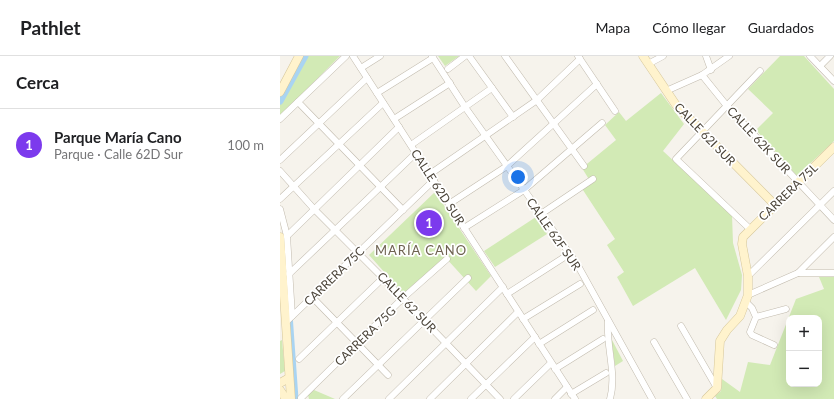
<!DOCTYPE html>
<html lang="es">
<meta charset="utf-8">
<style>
:root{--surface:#fff;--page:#f2f2f2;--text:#202124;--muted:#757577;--line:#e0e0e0;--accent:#7c3aed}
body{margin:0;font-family:Lato,sans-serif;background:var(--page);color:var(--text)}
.controls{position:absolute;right:12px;bottom:12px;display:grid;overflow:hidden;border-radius:8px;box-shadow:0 4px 16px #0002}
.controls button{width:36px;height:36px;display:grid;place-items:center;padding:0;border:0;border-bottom:1px solid var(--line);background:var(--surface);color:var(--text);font:20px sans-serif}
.you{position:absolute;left:238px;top:121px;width:14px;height:14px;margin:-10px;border:3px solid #fff;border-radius:50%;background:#1a73e8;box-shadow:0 0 0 6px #1a73e833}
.badge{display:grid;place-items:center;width:26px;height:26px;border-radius:50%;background:var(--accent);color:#fff;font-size:13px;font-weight:700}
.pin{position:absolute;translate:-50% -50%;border:2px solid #fff;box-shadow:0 1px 4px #0006}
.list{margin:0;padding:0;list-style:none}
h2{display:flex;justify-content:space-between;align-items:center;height:52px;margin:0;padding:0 16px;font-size:17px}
h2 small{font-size:13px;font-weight:400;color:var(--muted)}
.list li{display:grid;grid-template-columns:26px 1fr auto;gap:12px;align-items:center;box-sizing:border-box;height:72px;padding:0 16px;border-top:1px solid var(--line)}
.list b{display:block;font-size:15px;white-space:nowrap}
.list p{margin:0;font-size:13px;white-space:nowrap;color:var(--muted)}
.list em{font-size:13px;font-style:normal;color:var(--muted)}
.map{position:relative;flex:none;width:554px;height:343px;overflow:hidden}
header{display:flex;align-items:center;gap:24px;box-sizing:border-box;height:56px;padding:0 20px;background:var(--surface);border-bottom:1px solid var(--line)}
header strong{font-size:19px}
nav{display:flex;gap:22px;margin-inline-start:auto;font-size:14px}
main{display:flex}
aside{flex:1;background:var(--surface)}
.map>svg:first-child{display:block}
</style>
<header>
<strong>Pathlet</strong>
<nav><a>Mapa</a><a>Cómo llegar</a><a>Guardados</a></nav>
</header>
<main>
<aside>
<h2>Cerca<small></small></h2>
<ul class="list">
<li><span class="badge">1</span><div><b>Parque María Cano</b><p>Parque · Calle 62D Sur</p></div><em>100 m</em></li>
</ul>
</aside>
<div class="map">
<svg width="554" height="343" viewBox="0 0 554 343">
<rect width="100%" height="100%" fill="#f6f3ec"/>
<g fill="#d2eab5" fill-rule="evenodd">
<polygon points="25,0 60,0 0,60 0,45"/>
<polygon points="158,0 179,0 165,10"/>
<polygon points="500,0 524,0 554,33 554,85 517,120 476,74 493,57 468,33"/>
<polygon points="381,37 404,68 383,95 452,159 453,187 462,219 461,234 446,264 415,212 353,250 337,221 344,216 327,189 335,183 301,131 310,125 302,112 336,84 325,69 339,56 346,65"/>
<polygon points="155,136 211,220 196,235 165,201 124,238 89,199"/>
<polygon points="256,161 267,178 215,211 204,195"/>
<path d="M539,221H554V343H437L435,340L441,335L442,323L460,336L468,306L490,309L516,243L544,233ZM509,262H539V328H509Z"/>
<polygon points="331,282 343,305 335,310"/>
<polygon points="2,284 5,315 0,318 0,285"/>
<polygon points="34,334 55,343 29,343 28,339"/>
</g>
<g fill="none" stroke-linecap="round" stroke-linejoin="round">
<g stroke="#a9d4f2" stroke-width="7">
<polyline points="0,45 25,0"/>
<polyline points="9,258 15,343"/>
</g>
<g stroke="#c2bbae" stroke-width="7">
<g id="street">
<polyline points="73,0 295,343"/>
<polyline points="152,0 185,51 297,208 372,343"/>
<polyline points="189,0 233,61"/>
<polyline points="225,0 304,110"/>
<polyline points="298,0 335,55"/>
<polyline points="426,0 431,14"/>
<polyline points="530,0 554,25"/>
<polyline points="368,8 383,0"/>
<polyline points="540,10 550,0"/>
<polyline points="81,12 100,0"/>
<polyline points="168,13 185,0"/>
<polyline points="422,19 447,50 554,164"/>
<polyline points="386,35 422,19 449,0"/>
<polyline points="97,37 153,2"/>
<polyline points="18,46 123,154"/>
<polyline points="0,63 66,0"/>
<polyline points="114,63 170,27"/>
<polyline points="131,89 212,32"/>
<polyline points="0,104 87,22"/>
<polyline points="0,115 34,153 103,222 220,343"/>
<polyline points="150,118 257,44 300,3"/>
<polyline points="0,143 103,47"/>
<polyline points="169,148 227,110 317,28"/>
<polyline points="0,153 7,180 12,260"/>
<polyline points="261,158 313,123"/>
<polyline points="184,172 244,134 322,67"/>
<polyline points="470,173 396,103 480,15"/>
<polyline points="7,180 119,71"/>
<polyline points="518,217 554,181"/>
<polyline points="9,218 136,97"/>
<polyline points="468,220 554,135"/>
<polyline points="227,238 283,202"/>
<polyline points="468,239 518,217 554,217"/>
<polyline points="32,241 108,319"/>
<polyline points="466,246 472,252 476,261 470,276 472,279 494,289"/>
<polyline points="476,261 506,253"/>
<polyline points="243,263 300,228"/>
<path d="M328,265C326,291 337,318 330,343"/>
<polyline points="6,266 154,124"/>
<polyline points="401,270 437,332"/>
<polyline points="374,286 407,343"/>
<polyline points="259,288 313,254"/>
<polyline points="19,303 103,222"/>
<polyline points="275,313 323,283"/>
<polyline points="291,338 326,317"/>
<polyline points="21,342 123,242 167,203"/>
<polyline points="63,343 188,222"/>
<polyline points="109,343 223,231"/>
<polyline points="150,343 238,256"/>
<polyline points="191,343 255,281"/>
<polyline points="234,343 271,307"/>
<polyline points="275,343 287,331"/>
</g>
</g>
<g stroke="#d6c79b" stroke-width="9">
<g id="secondary">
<polyline points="363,0 396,49 495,149"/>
<polyline points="0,36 19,0"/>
<polyline points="0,181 11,343"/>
<polyline points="0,327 9,322"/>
<polyline points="0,334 6,343"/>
<polyline points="426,343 437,332 440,285 447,274 460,260 468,239 468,220 462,188 463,181 554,91"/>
</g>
</g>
<use href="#street" stroke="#fff" stroke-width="6"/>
<use href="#secondary" stroke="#fff3cd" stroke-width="8"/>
</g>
<g text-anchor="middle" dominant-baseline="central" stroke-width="3.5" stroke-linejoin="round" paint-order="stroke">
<g font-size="12" fill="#4b4439" stroke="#fff">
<text transform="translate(425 78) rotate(46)">CALLE 62I SUR</text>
<text transform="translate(479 84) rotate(47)">CALLE 62K SUR</text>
<text transform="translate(158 131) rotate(57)">CALLE 62D SUR</text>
<text transform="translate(508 136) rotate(-44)">CARRERA 75L</text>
<text transform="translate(274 178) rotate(55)">CALLE 62F SUR</text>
<text transform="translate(54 220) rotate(-44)">CARRERA 75C</text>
<text transform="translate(127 246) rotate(46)">CALLE 62 SUR</text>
<text transform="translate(85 280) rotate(-44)">CARRERA 75G</text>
</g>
<g font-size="13" letter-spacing="1" fill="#6e6250" stroke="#fff">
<text x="141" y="194">MARÍA CANO</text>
</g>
</g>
</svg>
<div class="controls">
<button>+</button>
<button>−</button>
</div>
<div class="you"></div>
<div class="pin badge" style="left:149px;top:167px">1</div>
</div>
</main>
